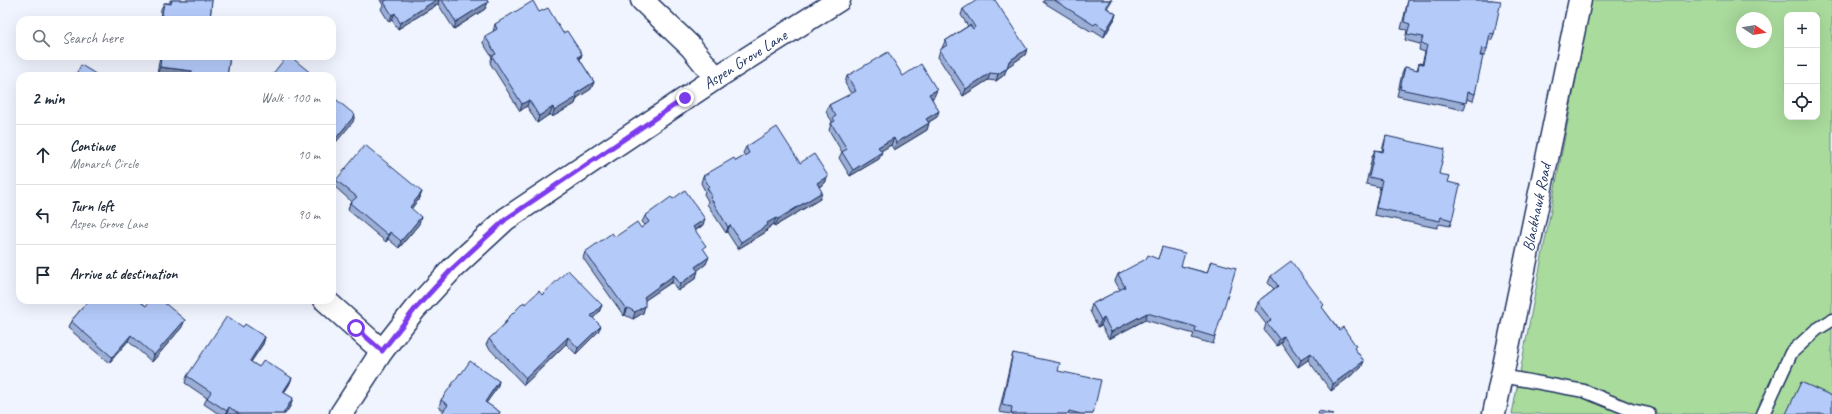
<!DOCTYPE html>
<meta charset="utf-8">
<style>
:root{--surface:#fff;--page:#f2f2f3;--text:#1f2937;--muted:#747a83;--line:#e0e1e3}
body{margin:0;font-family:Caveat,sans-serif;background:var(--page);color:var(--text)}
.controls{position:absolute;right:12px;top:12px;display:grid;overflow:hidden;border-radius:8px;box-shadow:0 4px 16px #0002}
.controls button{width:36px;height:36px;display:grid;place-items:center;padding:0;border:0;border-bottom:1px solid var(--line);background:var(--surface);color:var(--text);font:20px sans-serif}
.compass{position:absolute;left:1736px;top:12px;width:36px;height:36px;border-radius:50%;background:var(--surface);box-shadow:0 4px 16px #0002;rotate:102deg}
.stop{position:absolute;width:12px;height:12px;margin:-9px;border:3px solid #7c3aed;border-radius:50%;background:#fff}
.stop.end{background:#7c3aed;border-color:#fff;box-shadow:0 1px 4px #0008}
.list{margin:0;padding:0;list-style:none}
h2{display:flex;justify-content:space-between;align-items:center;height:52px;margin:0;padding:0 16px;font-size:17px}
h2 small{font-size:13px;font-weight:400;color:var(--muted)}
.list li{display:grid;grid-template-columns:26px 1fr auto;gap:12px;align-items:center;box-sizing:border-box;height:60px;padding:0 16px;border-top:1px solid var(--line)}
.list b{display:block;font-size:15px;white-space:nowrap}
.list p{margin:0;font-size:13px;white-space:nowrap;color:var(--muted)}
.list em{font-size:13px;font-style:normal;color:var(--muted)}
.icon{flex:none;width:22px;height:22px;fill:none;stroke:currentColor;stroke-width:2;stroke-linecap:round;stroke-linejoin:round}
.map{position:relative;flex:none;width:1832px;height:414px;overflow:hidden}
.search{position:absolute;background:var(--surface);box-shadow:0 4px 16px #0002;left:16px;top:16px;width:320px;height:44px;display:flex;align-items:center;gap:10px;box-sizing:border-box;padding:0 14px;border-radius:12px;color:var(--muted);font-size:15px}
.panel{position:absolute;background:var(--surface);box-shadow:0 4px 16px #0002;left:16px;top:72px;width:320px;height:232px;border-radius:12px}
.map>svg:first-child{display:block}
</style>
<div class="map">
<svg width="1832" height="414" viewBox="0 0 1832 414">
<rect width="100%" height="100%" fill="#f0f4fe"/>
<filter id="ink" filterUnits="userSpaceOnUse"><feTurbulence type="fractalNoise" baseFrequency=".025" numOctaves="2"/><feDisplacementMap in="SourceGraphic" scale="8" xChannelSelector="R" yChannelSelector="G"/><feConvolveMatrix kernelMatrix="1 2 1 2 8 2 1 2 1" color-interpolation-filters="sRGB"/></filter>
<g filter="url(#ink)">
<path fill="#a9db9c" stroke="#62857d" fill-rule="evenodd" d="M1591,0H1832V414H1512ZM1787,15H1817V117H1787ZM1742,18H1766V42H1742Z"/>
<g fill="none" stroke-linecap="round" stroke-linejoin="round">
<g stroke="#1b2f5e" stroke-width="15">
<g id="service">
<polyline points="1502,376 1584,391 1631,410 1649,414"/>
<polyline points="1763,414 1791,353 1816,330 1832,320"/>
</g>
</g>
<g stroke="#1b2f5e" stroke-width="25">
<g id="minor">
<polyline points="642,0 691,47 716,78"/>
<polyline points="325,300 382,351"/>
<path id="s1" d="M341,414L382,351L415,309L453,268L506,219L716,78L839,0"/>
<path id="s2" d="M1494,414L1580,0"/>
</g>
</g>
<use href="#service" stroke="#fff" stroke-width="12"/>
<use href="#minor" stroke="#fff" stroke-width="22"/>
</g>
<g fill="#9baed6" stroke="#1b2f5e">
<polygon points="170,0 212,0 210,19 217,20 160,20 161,9 164,3 170,3"/>
<polygon points="380,0 487,0 488,2 485,9 454,29 438,4 398,29 392,20 389,22 381,9 383,5"/>
<polygon points="1044,0 1112,0 1107,8 1116,14 1114,20 1104,37 1093,30 1092,32 1043,2"/>
<polygon points="1408,0 1493,0 1494,34 1491,41 1489,40 1487,49 1485,56 1480,55 1475,94 1473,101 1467,99 1464,110 1397,96 1402,74 1405,67 1417,70 1419,63 1422,64 1425,52 1419,50 1420,44 1405,40 1407,30 1401,29"/>
<polygon points="963,9 1027,49 1025,55 1007,67 1004,75 996,81 988,80 963,96 938,57 940,50 942,49 942,48 945,41 968,26 961,15"/>
<polygon points="539,12 563,33 582,54 580,60 594,82 591,89 577,98 575,104 552,117 550,114 537,123 527,106 520,111 490,63 492,57 483,43 485,36 493,32 495,24"/>
<polygon points="160,56 230,56 227,76 175,76 157,74"/>
<polygon points="847,76 903,76 934,97 932,98 937,117 929,122 927,130 894,150 891,145 881,151 879,159 850,176 839,158 842,152 829,130 832,121 826,112 829,105 851,94 845,83"/>
<polygon points="1386,136 1439,174 1448,182 1452,220 1450,226 1439,224 1437,228 1374,215 1380,187 1366,184 1372,157 1375,150 1382,151 1384,143"/>
<polygon points="746,147 800,163 828,176 825,183 819,187 820,199 775,226 774,224 767,229 766,232 738,249 727,232 726,233 707,204 708,201 704,194 705,191 701,183 703,176 736,161 745,156 743,153"/>
<polygon points="336,180 422,192 419,199 411,209 419,224 399,248 388,239 386,242 348,210 350,203 352,202 334,186"/>
<polygon points="673,199 703,225 695,231 704,250 706,264 697,270 696,278 678,291 672,282 645,300 643,313 633,319 625,315 624,316 583,258 585,252 615,237 641,228 645,225 642,222 645,216"/>
<polygon points="1162,247 1181,266 1207,273 1211,261 1215,337 1213,344 1192,338 1194,334 1145,320 1109,339 1101,325 1098,327 1090,311 1092,304 1120,290 1115,281 1118,274 1158,259"/>
<polygon points="1271,276 1323,309 1364,361 1361,368 1331,391 1308,360 1298,367 1281,343 1277,346 1264,330 1266,324 1254,309 1257,302 1274,289 1268,283"/>
<polygon points="542,295 602,305 599,312 593,318 598,332 576,354 566,344 524,385 486,345 489,339 504,325 506,320 525,304"/>
<polygon points="89,300 141,300 140,301 146,306 182,327 152,362 128,341 109,363 68,328 71,321"/>
<polygon points="243,327 265,337 263,344 251,362 259,367 292,378 289,385 284,393 291,405 285,414 219,414 204,404 207,398 185,383 187,376"/>
<polygon points="1013,353 1058,371 1093,414 1010,414 999,412 1011,360"/>
<polygon points="461,374 499,381 497,388 486,403 500,412 499,414 441,414 444,411 439,407 441,400"/>
</g>
<g fill="#7e8dae" stroke="#1b2f5e">
<polygon points="436,0 439,0 438,4 398,29 400,23"/>
<polygon points="1110,0 1112,0 1103,14 1105,7"/>
<polygon points="488,2 485,9 454,29 456,22"/>
<polygon points="395,13 392,20 389,22 392,15"/>
<polygon points="1116,14 1114,20 1104,37 1106,30"/>
<polygon points="1027,49 1025,55 1006,68 1009,61"/>
<polygon points="582,54 579,61 578,57"/>
<polygon points="160,67 192,71 190,76 175,76 157,74"/>
<polygon points="1007,68 1004,75 996,81 998,74"/>
<polygon points="990,73 988,80 963,96 966,89"/>
<polygon points="594,82 591,89 577,98 575,104 552,117 554,111 575,94"/>
<polygon points="937,90 934,97 927,101 929,94"/>
<polygon points="529,100 527,106 520,111 522,104"/>
<polygon points="553,107 550,114 537,123 539,116"/>
<polygon points="939,111 937,117 924,125 926,119"/>
<polygon points="355,115 353,122 332,147 332,143"/>
<polygon points="929,123 927,130 894,150 896,143"/>
<polygon points="894,138 891,145 876,154 878,147"/>
<polygon points="882,152 879,159 850,176 853,170"/>
<polygon points="828,176 825,183 815,189 817,183"/>
<polygon points="422,192 419,199 407,214 410,207"/>
<polygon points="822,192 820,199 775,226 778,219"/>
<polygon points="421,217 419,224 399,248 401,241"/>
<polygon points="776,218 774,224 767,229 766,232 738,249 741,242 767,223"/>
<polygon points="705,219 703,225 690,234 693,227"/>
<polygon points="730,225 727,232 726,233 728,227"/>
<polygon points="390,232 388,239 386,242 388,235"/>
<polygon points="709,257 706,264 693,274 695,267"/>
<polygon points="698,271 696,278 678,291 680,284"/>
<polygon points="674,275 672,282 641,303 644,297"/>
<polygon points="602,305 599,312 589,323 591,316"/>
<polygon points="645,306 643,313 633,319 635,312"/>
<polygon points="628,308 625,315 624,316 626,309"/>
<polygon points="1147,313 1145,320 1109,339 1111,332"/>
<polygon points="1104,318 1101,325 1098,327 1101,320"/>
<polygon points="185,320 182,327 152,362 154,355"/>
<polygon points="601,326 598,332 576,354 578,348"/>
<polygon points="131,335 128,341 109,363 112,357"/>
<polygon points="1283,336 1281,343 1277,346 1279,339"/>
<polygon points="265,337 263,344 247,368 250,361"/>
<polygon points="568,337 566,344 524,385 526,378"/>
<polygon points="1311,353 1308,360 1298,367 1301,360"/>
<polygon points="1364,361 1361,368 1331,391 1333,384"/>
<polygon points="292,378 289,385 280,398 283,392"/>
<polygon points="499,381 497,388 482,409 485,402"/>
<polygon points="293,398 291,405 285,414 283,414"/>
<polygon points="229,407 227,414 226,414 227,411"/>
</g>
<g fill="#b4caf9" stroke="#1b2f5e">
<polygon points="172,0 212,0 210,19 217,20 161,20 164,3 171,4"/>
<polygon points="387,0 436,0 400,23 395,13 392,15 384,2"/>
<polygon points="442,0 487,0 488,2 456,22"/>
<polygon points="977,0 995,0 1027,49 1009,61 1007,68 998,74 990,73 966,89 940,50 947,45 945,41 970,25 973,29 975,27 963,9"/>
<polygon points="1054,0 1110,0 1105,7 1116,14 1106,30 1096,23 1094,25"/>
<polygon points="1408,0 1493,0 1501,1 1494,34 1490,33 1487,49 1482,48 1480,56 1483,56 1475,94 1468,92 1466,103 1400,89 1405,67 1418,70 1419,63 1423,64 1427,45 1421,44 1423,37 1407,34 1410,24 1404,22"/>
<polygon points="533,1 539,12 548,8 563,33 567,31 582,54 578,57 594,82 575,94 577,97 554,111 553,107 539,116 529,100 522,104 492,56 496,54 485,36 497,29 495,24"/>
<polygon points="888,52 903,76 921,64 937,90 929,94 939,111 926,119 929,123 896,143 894,138 878,147 882,152 853,170 842,152 847,149 831,123 835,121 833,118 836,116 829,105 856,91 847,76"/>
<polygon points="161,56 230,56 227,76 191,76 192,71 160,67"/>
<polygon points="287,56 290,56 313,75 312,76 271,76"/>
<polygon points="81,65 99,76 75,76"/>
<polygon points="332,96 355,115 332,143"/>
<polygon points="777,127 800,163 814,154 828,176 817,183 822,192 778,219 776,218 767,223 768,225 741,242 730,225 728,227 710,197 712,196 707,188 709,186 703,176 734,158 736,161 749,153 746,147"/>
<polygon points="1386,136 1445,149 1439,174 1450,176 1448,182 1460,185 1452,220 1441,217 1440,221 1376,208 1382,180 1369,177 1375,150 1383,152"/>
<polygon points="365,145 422,192 410,207 421,217 401,241 390,232 388,235 350,203 357,197 336,180"/>
<polygon points="685,190 705,219 693,227 706,246 703,248 709,257 695,267 698,271 680,284 674,275 644,297 645,299 645,306 635,312 628,308 626,309 585,252 612,233 615,237 637,222 641,228 649,222 645,216 671,197 673,199"/>
<polygon points="1162,247 1185,253 1181,266 1207,273 1211,261 1236,268 1215,337 1195,331 1196,327 1147,313 1111,332 1104,318 1101,320 1092,304 1125,287 1118,274 1146,259 1148,255 1158,259"/>
<polygon points="1291,261 1324,305 1322,307 1339,330 1343,327 1356,346 1354,348 1364,361 1333,384 1311,353 1301,360 1283,336 1279,339 1267,323 1271,320 1257,302 1278,286 1271,276"/>
<polygon points="568,270 602,305 591,316 601,326 578,348 568,337 526,378 489,339 507,322 506,320 524,302 525,304 539,291 542,295"/>
<polygon points="89,300 138,300 146,306 151,300 161,300 185,320 154,355 131,335 112,357 71,321"/>
<polygon points="227,316 243,327 245,324 265,337 250,361 259,367 264,360 292,378 283,392 293,398 283,414 239,414 229,407 227,411 207,398 211,392 187,376"/>
<polygon points="1013,353 1060,363 1058,371 1101,380 1093,414 1081,414 1069,411 1068,414 1011,414 1012,407 1002,405"/>
<polygon points="470,361 499,381 485,402 500,412 499,414 441,414 448,405 441,400 460,373 461,374"/>
<polygon points="1801,382 1832,396 1832,414 1786,414"/>
<polygon points="1319,411 1334,414 1318,414"/>
</g>
</g>
<g fill="none" stroke-linecap="round" stroke-linejoin="round" filter="url(#ink)">
<polyline stroke="#7c3aed" stroke-width="5" points="356,328 382,351 415,309 453,268 506,219 685,98"/>
</g>
<g text-anchor="middle" dominant-baseline="central" stroke-width="3" stroke-linejoin="round" paint-order="stroke">
<g font-size="16" fill="#1b2f5e" stroke="#fff">
<text stroke="none"><textPath href="#s1" startOffset="544">Aspen Grove Lane</textPath></text>
<text stroke="none"><textPath href="#s2" startOffset="211">Blackhawk Road</textPath></text>
</g>
</g>
</svg>
<div class="controls">
<button>+</button>
<button>−</button>
<button><svg class="icon" aria-label="locate" viewBox="0 0 24 24"><circle cx="12" cy="12" r="6"/><path d="M12 2v4M12 18v4M2 12h4M18 12h4"/></svg></button>
</div>
<svg class="compass" viewBox="-18 -18 36 36"><path d="M0-13l5 13h-10z" fill="#e53935"/><path d="M0 13l5-13h-10z" fill="#747a83"/></svg>
<div class="stop" style="left:356px;top:328px"></div>
<div class="stop end" style="left:685px;top:98px"></div>
<div class="search"><svg class="icon" aria-label="search" viewBox="0 0 24 24"><circle cx="10" cy="10" r="6"/><path d="M15 15l6 6"/></svg>Search here</div>
<section class="panel">
<h2>2 min<small>Walk · 100 m</small></h2>
<ul class="list">
<li><svg class="icon" aria-label="ahead" viewBox="0 0 24 24"><path d="M12 20V5M6 11l6-6 6 6"/></svg><div><b>Continue</b><p>Monarch Circle</p></div><em>10 m</em></li>
<li><svg class="icon" aria-label="left" viewBox="0 0 24 24"><path d="M17 20v-9H6M10 6l-5 5 5 5"/></svg><div><b>Turn left</b><p>Aspen Grove Lane</p></div><em>90 m</em></li>
<li><svg class="icon" aria-label="arrive" viewBox="0 0 24 24"><path d="M6 21V4h12l-3 4 3 4H6"/></svg><div><b>Arrive at destination</b></div></li>
</ul>
</section>
</div>
